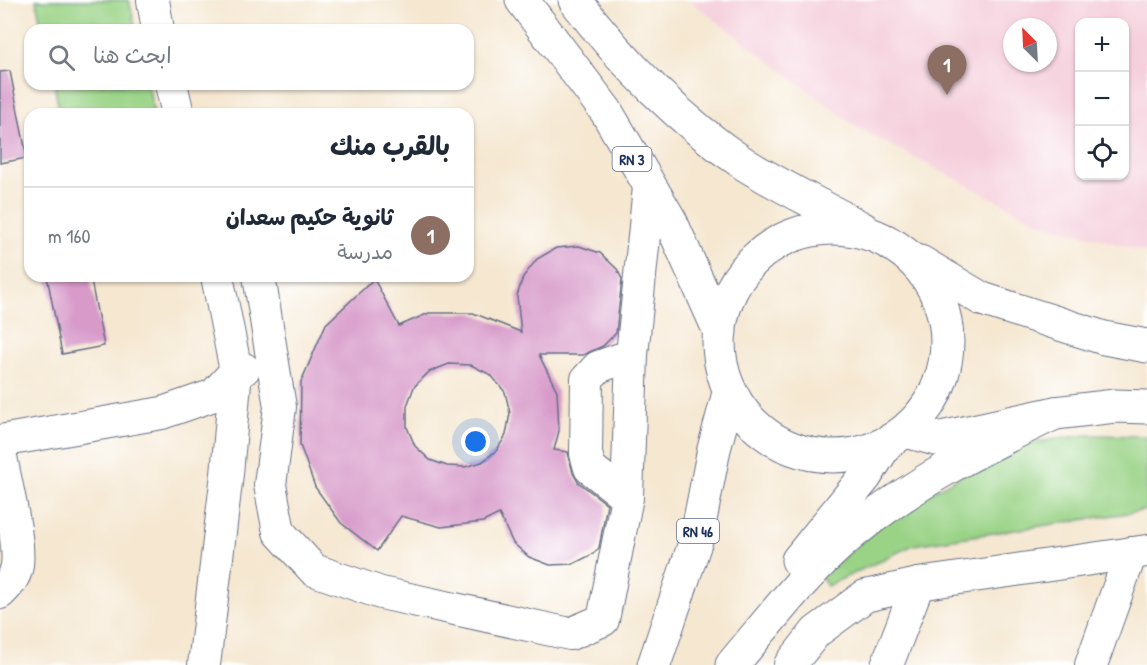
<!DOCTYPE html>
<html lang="ar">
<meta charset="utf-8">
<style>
:root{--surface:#fff;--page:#f2f2f3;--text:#1f2937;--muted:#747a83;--line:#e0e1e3;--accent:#7c3aed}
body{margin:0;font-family:"Patrick Hand","Playpen Sans Arabic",sans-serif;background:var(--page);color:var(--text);direction:rtl}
.controls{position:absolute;right:18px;top:18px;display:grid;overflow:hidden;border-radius:12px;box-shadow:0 2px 4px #0004}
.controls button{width:54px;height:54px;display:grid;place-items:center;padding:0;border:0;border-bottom:2px solid var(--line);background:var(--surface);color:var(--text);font:30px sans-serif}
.compass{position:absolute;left:1003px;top:18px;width:54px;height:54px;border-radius:50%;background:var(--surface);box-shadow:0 2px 4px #0004;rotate:336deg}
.you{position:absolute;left:476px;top:442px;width:21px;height:21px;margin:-15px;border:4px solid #fff;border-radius:50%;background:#1a73e8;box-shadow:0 0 0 9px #1a73e833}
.badge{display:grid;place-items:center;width:39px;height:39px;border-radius:50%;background:var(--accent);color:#fff;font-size:20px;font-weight:700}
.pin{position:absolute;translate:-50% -50px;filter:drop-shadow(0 2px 3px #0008)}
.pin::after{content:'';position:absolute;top:32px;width:21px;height:18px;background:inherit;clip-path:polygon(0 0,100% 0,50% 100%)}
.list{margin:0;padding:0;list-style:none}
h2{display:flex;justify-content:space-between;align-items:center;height:78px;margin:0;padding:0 24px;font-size:26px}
h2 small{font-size:20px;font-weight:400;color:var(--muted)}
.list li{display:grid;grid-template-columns:39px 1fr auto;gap:18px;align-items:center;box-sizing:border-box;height:96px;padding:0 24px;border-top:2px solid var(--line)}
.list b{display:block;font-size:22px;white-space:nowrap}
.list p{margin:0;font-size:20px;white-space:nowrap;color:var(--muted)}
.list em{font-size:20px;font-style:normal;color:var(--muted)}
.icon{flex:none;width:33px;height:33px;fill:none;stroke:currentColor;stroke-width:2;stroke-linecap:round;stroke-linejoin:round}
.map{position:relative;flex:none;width:1147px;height:665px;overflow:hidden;direction:ltr}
.search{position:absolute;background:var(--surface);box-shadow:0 2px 4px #0004;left:24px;top:24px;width:450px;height:66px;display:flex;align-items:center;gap:15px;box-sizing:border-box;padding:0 21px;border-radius:18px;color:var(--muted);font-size:22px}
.panel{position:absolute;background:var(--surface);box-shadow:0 2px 4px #0004;left:24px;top:108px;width:450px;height:174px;border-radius:18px;direction:rtl}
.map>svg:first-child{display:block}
</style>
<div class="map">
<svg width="1147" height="665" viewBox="0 0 1147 665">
<rect width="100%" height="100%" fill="#fff"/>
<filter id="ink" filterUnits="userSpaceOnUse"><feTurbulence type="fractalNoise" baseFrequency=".0167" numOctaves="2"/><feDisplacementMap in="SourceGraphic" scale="12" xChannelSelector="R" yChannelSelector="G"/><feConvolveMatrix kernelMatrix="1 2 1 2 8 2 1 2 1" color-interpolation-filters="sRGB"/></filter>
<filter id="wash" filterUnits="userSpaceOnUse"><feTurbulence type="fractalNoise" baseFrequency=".008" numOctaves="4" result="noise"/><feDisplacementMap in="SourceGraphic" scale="24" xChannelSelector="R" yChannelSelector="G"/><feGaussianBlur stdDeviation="1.35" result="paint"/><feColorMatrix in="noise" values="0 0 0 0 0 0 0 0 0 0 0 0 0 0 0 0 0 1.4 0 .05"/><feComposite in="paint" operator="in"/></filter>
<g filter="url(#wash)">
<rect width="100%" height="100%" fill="#f5e7d0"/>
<path fill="#f5cfdb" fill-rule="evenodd" d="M689,0H1147V252L1038,222L856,127ZM1080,22H1124V176H1080ZM1012,27H1048V63H1012Z"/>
<g fill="#9ad386" stroke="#5a8172" stroke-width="1.5">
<polygon points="36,0 129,0 136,30 42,30"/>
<polygon points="54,84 148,84 154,114 60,114"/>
<polygon points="1086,435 1146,436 1147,510 913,545 827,586 821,577 897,511 1016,445"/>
</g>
<g id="blocks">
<g fill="#d79ac9" fill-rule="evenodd">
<polygon points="10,71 27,158 0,163 0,72"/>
<path d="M579,246L600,253L617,269L622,279L616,333L603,346L583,355H539L557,391L559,431L554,450L568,452L573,473L578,482L607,504L599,548L593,554L573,564L550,565L529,557L513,543L499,514L483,522L441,527L401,516L377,551L341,523L315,487L300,445L301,382L326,324L374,279L399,326L429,313H473L521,332L517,296L523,277L537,259L556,248ZM449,364L471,365L491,375L505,392L510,413L506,435L497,450L482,462L465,467L447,466L430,460L415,446L407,427V406L414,387L429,372Z"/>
<polygon points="47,276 90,276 104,346 62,354"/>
</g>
</g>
</g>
<g filter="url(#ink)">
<use href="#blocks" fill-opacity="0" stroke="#676f86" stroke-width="1.5"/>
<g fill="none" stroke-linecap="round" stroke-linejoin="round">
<g stroke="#676f86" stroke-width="34">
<g id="minor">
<polyline points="153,0 158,30"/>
<polyline points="171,84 178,114"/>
<polyline points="259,276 280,407 270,485 279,532 314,570 381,593 570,634 603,620 627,497 632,355 649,187"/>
<polyline points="0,441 162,413 214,395 236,371 244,369"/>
<path d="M0,451C4,477 23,548 16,570C13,580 7,586 0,593"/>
<polyline points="627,497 590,468 586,454 587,379 598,367 632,355"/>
<polyline points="204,665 227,474 236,371 217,276"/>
<polyline points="790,665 816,632 865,596 918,584 1147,551"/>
<polyline points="887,665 918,584"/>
<polyline points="1091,665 1131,553"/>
</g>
</g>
<g stroke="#676f86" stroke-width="35">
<g id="major">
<polyline points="522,0 606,111 670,220 720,332"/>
<path d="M575,0C621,61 681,122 746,165C783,188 825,207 863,229"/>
<circle cx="833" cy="342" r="114"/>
<polyline points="920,262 982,299 1104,338 1147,346"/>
<polyline points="906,431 936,439 1055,413 1115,406 1147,407"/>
<polyline points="798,560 865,477 886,444"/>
<polyline points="654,665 696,540 714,449 729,393"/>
<path d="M732,665C771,619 808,569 855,531C918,480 983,447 1055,413"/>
</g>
</g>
<use href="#minor" stroke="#fff" stroke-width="32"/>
<use href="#major" stroke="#fff" stroke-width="33"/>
</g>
</g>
<g text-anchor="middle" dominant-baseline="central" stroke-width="4.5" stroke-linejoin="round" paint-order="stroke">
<g fill="#fff" stroke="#5f6d8e" stroke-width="1.5">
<rect x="612.5" y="147" width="39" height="24" rx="4.5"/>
<rect x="677" y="519" width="42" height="24" rx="4.5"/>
</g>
<g font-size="15" font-weight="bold" fill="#1b2f5e">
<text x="632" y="159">RN 3</text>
<text x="698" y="531">RN 46</text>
</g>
</g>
</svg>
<div class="controls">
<button>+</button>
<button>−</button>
<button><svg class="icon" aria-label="locate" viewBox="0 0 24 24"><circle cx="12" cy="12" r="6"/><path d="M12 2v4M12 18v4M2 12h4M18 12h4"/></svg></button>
</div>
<svg class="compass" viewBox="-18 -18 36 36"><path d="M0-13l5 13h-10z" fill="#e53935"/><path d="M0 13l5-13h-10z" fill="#747a83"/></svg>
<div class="you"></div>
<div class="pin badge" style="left:947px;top:95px;background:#8d6e63">1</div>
<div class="search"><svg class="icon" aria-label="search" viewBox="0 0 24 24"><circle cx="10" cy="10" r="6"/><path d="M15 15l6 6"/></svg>ابحث هنا</div>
<section class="panel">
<h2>بالقرب منك<small></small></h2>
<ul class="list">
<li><span class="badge" style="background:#8d6e63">1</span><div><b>ثانوية حكيم سعدان</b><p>مدرسة</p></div><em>160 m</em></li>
</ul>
</section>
</div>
